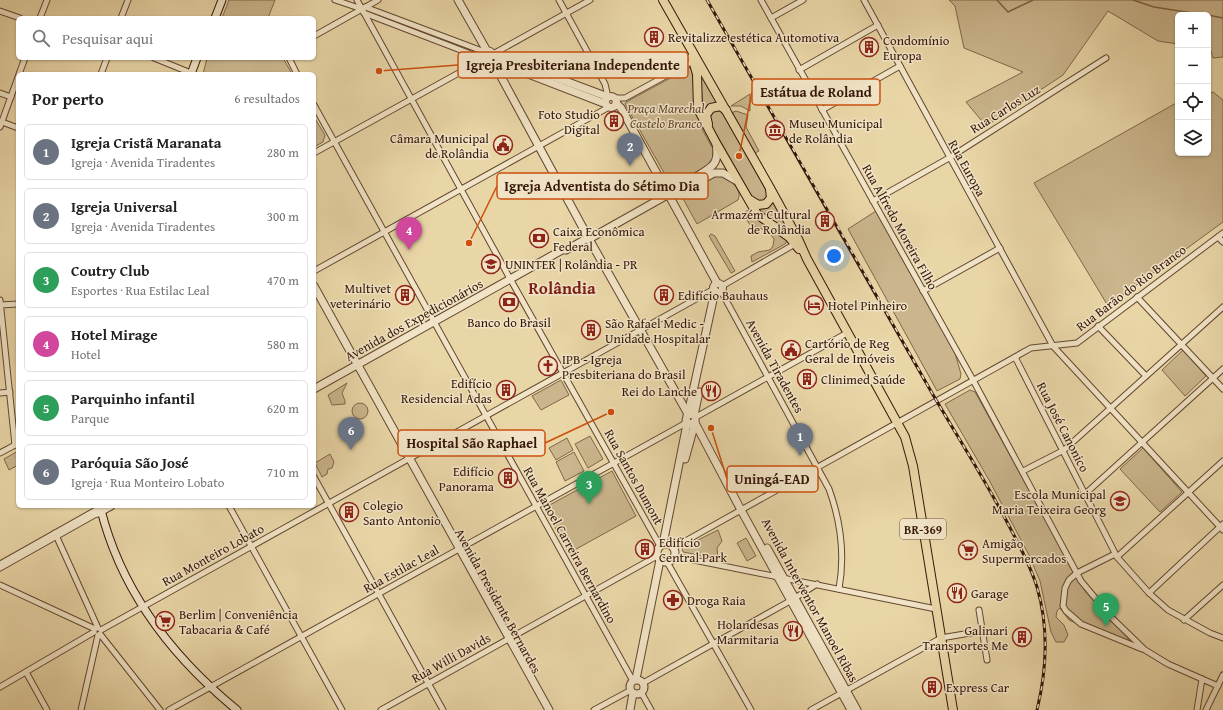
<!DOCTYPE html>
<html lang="pt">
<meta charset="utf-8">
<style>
:root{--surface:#fff;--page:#f2f2f2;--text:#222;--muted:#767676;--line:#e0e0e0;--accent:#2563eb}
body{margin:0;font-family:"Gentium Book Plus",serif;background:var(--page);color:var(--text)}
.controls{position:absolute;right:12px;top:12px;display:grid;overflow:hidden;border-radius:6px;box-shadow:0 1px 3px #0004}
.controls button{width:36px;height:36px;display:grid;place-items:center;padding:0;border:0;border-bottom:1px solid var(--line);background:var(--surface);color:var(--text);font:20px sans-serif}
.you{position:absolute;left:834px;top:256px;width:14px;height:14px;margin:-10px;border:3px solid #fff;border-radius:50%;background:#1a73e8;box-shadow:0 0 0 6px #1a73e833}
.badge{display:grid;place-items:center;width:26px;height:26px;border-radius:50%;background:var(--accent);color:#fff;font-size:13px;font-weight:700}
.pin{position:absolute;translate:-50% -33px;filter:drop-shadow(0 1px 2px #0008)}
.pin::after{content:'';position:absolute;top:21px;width:14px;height:12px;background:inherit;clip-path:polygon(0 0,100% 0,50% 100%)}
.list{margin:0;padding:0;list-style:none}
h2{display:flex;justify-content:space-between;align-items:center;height:52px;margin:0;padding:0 16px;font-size:17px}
h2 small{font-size:13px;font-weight:400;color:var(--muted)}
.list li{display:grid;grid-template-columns:26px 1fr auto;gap:12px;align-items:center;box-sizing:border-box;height:56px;margin:0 8px 8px;padding:0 8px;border:1px solid var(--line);border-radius:6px}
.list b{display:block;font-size:15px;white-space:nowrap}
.list p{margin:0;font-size:13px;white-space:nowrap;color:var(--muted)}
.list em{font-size:13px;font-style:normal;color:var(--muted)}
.icon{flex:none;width:22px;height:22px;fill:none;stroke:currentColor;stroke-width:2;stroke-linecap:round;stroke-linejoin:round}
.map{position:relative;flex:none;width:1223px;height:710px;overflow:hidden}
.search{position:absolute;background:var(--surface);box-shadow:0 1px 3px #0004;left:16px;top:16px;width:300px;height:44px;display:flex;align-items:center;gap:10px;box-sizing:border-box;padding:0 14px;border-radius:6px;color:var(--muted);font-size:15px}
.panel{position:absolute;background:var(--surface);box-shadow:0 1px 3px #0004;left:16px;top:72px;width:300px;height:436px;border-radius:6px}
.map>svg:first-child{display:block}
</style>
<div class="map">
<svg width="1223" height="710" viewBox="0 0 1223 710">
<rect width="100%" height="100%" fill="#e9d6a7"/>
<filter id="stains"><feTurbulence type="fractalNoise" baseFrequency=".005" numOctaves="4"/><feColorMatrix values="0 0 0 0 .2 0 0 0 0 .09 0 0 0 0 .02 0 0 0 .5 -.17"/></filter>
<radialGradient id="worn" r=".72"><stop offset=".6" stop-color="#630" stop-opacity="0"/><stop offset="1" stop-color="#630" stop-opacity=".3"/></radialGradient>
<g fill="#cab58c" stroke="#80664a">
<polygon points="229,0 275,0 268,18 222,18"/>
<polygon points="949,0 1223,0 1223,57 1213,58 1208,42 1208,15 1178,15 1178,44 1158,41 1108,11 1063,75 986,126 966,102 1023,72 964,48 955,6"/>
<polygon points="207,58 283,58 292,74 203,74"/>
<polygon points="691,67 702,129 713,149 713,158 707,166 671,185 625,104 626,102"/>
<polygon points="700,70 717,103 709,105 703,113"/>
<polygon points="1213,92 1223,100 1223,222 1108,306 1034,183 1178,102 1178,153 1208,153 1208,94"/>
<polygon points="750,94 750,111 741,106 731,106"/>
<path d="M715,110L721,111L767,192L768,197C764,202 761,202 754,200L709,121L710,114Z"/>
<polygon points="736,111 748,115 746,127 759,151 755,153 733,114 733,112"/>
<polygon points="314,117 325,135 323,142 314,147"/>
<path d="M721,175C730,180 743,189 738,200L697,224L681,195L713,177Z"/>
<polygon points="773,200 791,234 768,219 758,210 767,208"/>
<polygon points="746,211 750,211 756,219 787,241 785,244 752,262 751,256 758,252 770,250 773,246 774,239 768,231 750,225 744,215"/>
<polygon points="876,211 955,353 961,374 960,379 937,391 848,229"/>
<polygon points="711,234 715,236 735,271 731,273 709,236"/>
<polygon points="1183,350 1206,376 1185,396 1162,370"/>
<polygon points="561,380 569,395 541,410 532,396"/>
<polygon points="347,383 342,393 345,401 345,404 332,405 328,395"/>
<polygon points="970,390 975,392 1085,591 1131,642 1101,634 1069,620 1060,608 1057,611 1056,617 1064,625 1068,635 1064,642 1056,642 1051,632 1040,581 1029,555 989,480 945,404"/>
<circle cx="360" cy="411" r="8"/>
<polygon points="590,436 603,459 588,468 575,444"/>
<polygon points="567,438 573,450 556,460 549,448"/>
<polygon points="1143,448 1182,492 1160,512 1120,469"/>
<polygon points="18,451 18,465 9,470 4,459"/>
<polygon points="574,452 584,471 565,481 556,462"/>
<polygon points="330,454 334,462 332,468 328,469 327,474 322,477 315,463"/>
<polygon points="612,471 636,516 569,553 545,509 546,507"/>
<polygon points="718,530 722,541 717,548 718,559 683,552 682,548"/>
<polygon points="746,538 756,556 747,561 737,543"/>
</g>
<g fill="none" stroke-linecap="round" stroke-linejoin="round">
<g stroke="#7c6247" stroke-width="1.5">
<polyline points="997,0 1008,12 1033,0"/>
<polyline points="1133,0 1154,7 1205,15"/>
<polyline points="1208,15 1223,18"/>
</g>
<g stroke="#624630" stroke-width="7">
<g id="minor">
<polyline points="335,0 362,9"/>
<polyline points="357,0 508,275 660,546"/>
<polyline points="559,0 605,84 608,97"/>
<polyline points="761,0 973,380 1081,581 1112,618 1145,650 1168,664 1218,686"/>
<polyline points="864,0 1053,346 1223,530"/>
<polyline points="365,7 485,52"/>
<polyline points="0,11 20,18"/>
<polyline points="364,13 484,59"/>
<polyline points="40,18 47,0"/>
<polyline points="121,18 128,0"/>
<polyline points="771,18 803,0"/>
<polyline points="314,36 378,0"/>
<polyline points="493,54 590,0"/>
<polyline points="154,58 191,73"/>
<polyline points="289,58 297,74"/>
<polyline points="799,70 878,25"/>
<polyline points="19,74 25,58"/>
<polyline points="101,74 107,58"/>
<polyline points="0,93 11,97"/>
<polyline points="615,98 625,98 693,61"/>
<polyline points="314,105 633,681"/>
<polyline points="822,110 900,66"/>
<polyline points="2,122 18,128"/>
<polyline points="0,127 18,77"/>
<polyline points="314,153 484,59"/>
<polyline points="873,201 949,158 1106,58"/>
<polyline points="1218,237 1223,242"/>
<polyline points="314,271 609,107"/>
<polyline points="722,286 795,244"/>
<path d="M721,291L829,489C841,522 845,555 839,589"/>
<polyline points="923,291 1000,248"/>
<polyline points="1137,297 1223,389"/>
<polyline points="0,300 15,445"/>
<polyline points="0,305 18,304"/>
<polyline points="1098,326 1146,376"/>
<polyline points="1015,357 1117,557 1149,593 1168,610 1210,633 1223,638"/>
<polyline points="0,393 10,392"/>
<polyline points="696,417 847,333"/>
<polyline points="0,453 17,444"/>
<polyline points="1023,471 1064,450 1223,307"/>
<polyline points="314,477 443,710"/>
<polyline points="1085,494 1223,369"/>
<polyline points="229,506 342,710"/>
<polyline points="55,533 98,628"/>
<polyline points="673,548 1031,348 1077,343 1223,233"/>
<polyline points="1115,554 1077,573 1069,580 1065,588 1063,606 1066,611 1081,624 1142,649"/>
<polyline points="674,556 936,609"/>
<polyline points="1117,557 1223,461"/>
<polyline points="667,562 751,710"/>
<polyline points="0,564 96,510"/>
<polyline points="0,568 98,513"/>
<polyline points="0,585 95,629"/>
<polyline points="1149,593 1223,524"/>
<polyline points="795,598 817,584"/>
<polyline points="979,610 987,660"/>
<polyline points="1184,620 1223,585"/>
<polyline points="101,630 714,289"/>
<polyline points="100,634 160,710"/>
<polyline points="26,672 47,710"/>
<polyline points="643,683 790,601"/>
<polyline points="0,687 94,632"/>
<polyline points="641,692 651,710"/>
<polyline points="81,710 98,635"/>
<polyline points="169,710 686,423"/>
<polyline points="381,710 657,556"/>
<polyline points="594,710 631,690"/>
<polyline points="811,710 941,638 982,631"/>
<polyline points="1197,710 1202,679"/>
<polyline points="1206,710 1223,675"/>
</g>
</g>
<g stroke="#624630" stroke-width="9">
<g id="tertiary">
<polyline points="458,0 487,51"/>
<circle cx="488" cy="56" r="5"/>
<polyline points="493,54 608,97"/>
<polyline points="492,60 589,239 688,414"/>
<polyline points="492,60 606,104"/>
<circle cx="611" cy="102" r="5.5"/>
<polyline points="616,103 621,108 717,283"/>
<path d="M667,192C679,185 709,173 715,162C718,156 717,149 716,143"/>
<polyline points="670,197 714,173 723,173 737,181"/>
<polyline points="589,239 669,194"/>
<circle cx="718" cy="288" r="4.5"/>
<polyline points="314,286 549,710"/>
<polyline points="314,389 562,250 566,250 588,238"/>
<polyline points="688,414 715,291"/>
<polyline points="694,415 699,392"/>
<polyline points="695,423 741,510 851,710"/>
<polyline points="685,459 695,423"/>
<polyline points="98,513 111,506"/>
<polyline points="663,544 687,424 686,421 687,416 689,414 695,415 695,423 687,424"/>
<circle cx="666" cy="553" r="9"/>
<polyline points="767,548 857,710"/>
<polyline points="636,679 660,560"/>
<circle cx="637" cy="687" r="7"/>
<polyline points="630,710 633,693"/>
</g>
</g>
<g stroke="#351609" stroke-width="9">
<g id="secondary">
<polyline points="215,18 222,0"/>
<polyline points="191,74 197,58"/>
<path d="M100,506C120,590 171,656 237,710"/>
</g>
</g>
<g stroke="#351609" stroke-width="10">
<g id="primary">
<polyline points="663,0 770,188 799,241 807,259 905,437 913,466 953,710"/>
<polyline points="692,57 697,74 698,109 716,143 757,214 789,237 799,249"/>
<polyline points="708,124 706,115 711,108 720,106 726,110"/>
<polyline points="750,200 758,205 766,204 771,198 770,189"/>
</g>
</g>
<use href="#minor" stroke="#f1e4c6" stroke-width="5"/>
<use href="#tertiary" stroke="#f1e4c6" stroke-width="7"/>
<use href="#secondary" stroke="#f1e4c6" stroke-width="7"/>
<use href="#primary" stroke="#e9d6a7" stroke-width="8"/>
<g stroke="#351609" stroke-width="3">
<path id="rail" d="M707,0C783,131 858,262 932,393C957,436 984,478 1007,522C1018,543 1030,564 1037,587C1049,628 1047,669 1037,710"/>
</g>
<use href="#rail" stroke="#f1e4c6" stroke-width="1.5" stroke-dasharray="4.5" stroke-linecap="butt"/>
</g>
<defs>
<g id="building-ring" transform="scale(1)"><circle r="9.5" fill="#f1e4c6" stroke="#8f2418" stroke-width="1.5"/><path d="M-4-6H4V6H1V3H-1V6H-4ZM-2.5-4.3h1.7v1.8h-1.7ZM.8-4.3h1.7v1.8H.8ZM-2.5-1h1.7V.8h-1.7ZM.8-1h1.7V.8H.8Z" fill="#8f2418"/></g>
<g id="museum-ring" transform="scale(1)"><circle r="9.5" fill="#f1e4c6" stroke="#8f2418" stroke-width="1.5"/><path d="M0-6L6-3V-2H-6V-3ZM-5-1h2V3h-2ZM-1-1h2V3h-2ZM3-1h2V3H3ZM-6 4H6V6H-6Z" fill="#8f2418"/></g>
<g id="civic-ring" transform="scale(1)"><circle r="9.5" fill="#f1e4c6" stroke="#8f2418" stroke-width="1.5"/><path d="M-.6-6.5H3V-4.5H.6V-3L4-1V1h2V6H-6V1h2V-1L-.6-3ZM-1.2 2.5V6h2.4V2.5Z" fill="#8f2418"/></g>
<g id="bank-ring" transform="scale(1)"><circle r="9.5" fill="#f1e4c6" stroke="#8f2418" stroke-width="1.5"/><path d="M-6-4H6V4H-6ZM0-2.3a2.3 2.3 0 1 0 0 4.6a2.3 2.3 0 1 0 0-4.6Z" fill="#8f2418"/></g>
<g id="university-ring" transform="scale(1)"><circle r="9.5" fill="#f1e4c6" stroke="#8f2418" stroke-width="1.5"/><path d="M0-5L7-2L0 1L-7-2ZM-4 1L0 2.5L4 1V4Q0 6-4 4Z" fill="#8f2418"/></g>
<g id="hotel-ring" transform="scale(1)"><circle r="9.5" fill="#f1e4c6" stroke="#8f2418" stroke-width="1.5"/><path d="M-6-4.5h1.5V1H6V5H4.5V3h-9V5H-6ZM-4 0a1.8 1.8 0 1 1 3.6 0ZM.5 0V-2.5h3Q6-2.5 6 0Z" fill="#8f2418"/></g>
<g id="church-ring" transform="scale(1)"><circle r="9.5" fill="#f1e4c6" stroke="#8f2418" stroke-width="1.5"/><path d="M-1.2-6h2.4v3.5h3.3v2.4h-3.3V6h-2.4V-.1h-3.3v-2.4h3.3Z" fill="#8f2418"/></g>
<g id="restaurant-ring" transform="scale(1)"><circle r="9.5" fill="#f1e4c6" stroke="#8f2418" stroke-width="1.5"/><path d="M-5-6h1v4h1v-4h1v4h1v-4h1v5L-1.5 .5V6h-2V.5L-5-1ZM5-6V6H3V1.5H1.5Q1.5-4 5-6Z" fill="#8f2418"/></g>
<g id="school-ring" transform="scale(1)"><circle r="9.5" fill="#f1e4c6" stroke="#8f2418" stroke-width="1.5"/><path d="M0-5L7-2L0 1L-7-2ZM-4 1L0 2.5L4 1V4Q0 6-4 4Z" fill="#8f2418"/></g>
<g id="supermarket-ring" transform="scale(1)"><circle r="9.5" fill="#f1e4c6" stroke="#8f2418" stroke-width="1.5"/><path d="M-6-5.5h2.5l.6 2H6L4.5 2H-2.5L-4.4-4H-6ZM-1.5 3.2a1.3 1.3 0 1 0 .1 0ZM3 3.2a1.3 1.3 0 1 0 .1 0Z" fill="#8f2418"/></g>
<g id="pharmacy-ring" transform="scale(1)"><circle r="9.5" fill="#f1e4c6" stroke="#8f2418" stroke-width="1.5"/><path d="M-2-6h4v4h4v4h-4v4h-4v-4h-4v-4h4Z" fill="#8f2418"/></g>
</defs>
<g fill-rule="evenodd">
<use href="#building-ring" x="654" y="37"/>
<use href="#building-ring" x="869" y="47"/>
<use href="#building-ring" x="614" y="121"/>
<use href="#museum-ring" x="775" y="130"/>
<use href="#civic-ring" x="503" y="145"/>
<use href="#building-ring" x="825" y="221"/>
<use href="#bank-ring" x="539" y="238"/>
<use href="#university-ring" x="491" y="264"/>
<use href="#building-ring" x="405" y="295"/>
<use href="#building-ring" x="664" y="295"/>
<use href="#bank-ring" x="509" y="302"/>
<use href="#hotel-ring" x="814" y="305"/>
<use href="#building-ring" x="591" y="330"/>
<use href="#civic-ring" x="791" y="350"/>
<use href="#church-ring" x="548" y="366"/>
<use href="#building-ring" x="807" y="379"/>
<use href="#building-ring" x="506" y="390"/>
<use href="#restaurant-ring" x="711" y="391"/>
<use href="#building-ring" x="508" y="478"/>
<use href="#school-ring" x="1120" y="501"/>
<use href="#building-ring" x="349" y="512"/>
<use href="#building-ring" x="645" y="549"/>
<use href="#supermarket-ring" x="968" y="550"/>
<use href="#restaurant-ring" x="957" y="593"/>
<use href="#pharmacy-ring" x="673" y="600"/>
<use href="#supermarket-ring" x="165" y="621"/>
<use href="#restaurant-ring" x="793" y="631"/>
<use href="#building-ring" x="1022" y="637"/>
<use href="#building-ring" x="932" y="687"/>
</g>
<g text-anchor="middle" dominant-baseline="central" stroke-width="3" stroke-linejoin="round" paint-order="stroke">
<rect fill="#f1e4c6" stroke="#6d5442" stroke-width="1" x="900" y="519" width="46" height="20" rx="3"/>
<g font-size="12" font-weight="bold" fill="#351609">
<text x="923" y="529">BR-369</text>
</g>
<g font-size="13" fill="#351609" stroke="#f1e4c6" text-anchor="start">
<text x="668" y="37">Revitalizze estética Automotiva</text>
<text x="883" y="40">Condomínio<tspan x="883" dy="15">Europa</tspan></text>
<text x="600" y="114" text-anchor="end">Foto Studio<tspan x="600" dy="15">Digital</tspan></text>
<text x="789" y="123">Museu Municipal<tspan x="789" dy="15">de Rolândia</tspan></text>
<text x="489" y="138" text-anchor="end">Câmara Municipal<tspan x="489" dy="15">de Rolândia</tspan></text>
<text x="811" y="214" text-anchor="end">Armazém Cultural<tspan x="811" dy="15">de Rolândia</tspan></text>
<text x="553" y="231">Caixa Econômica<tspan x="553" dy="15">Federal</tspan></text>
<text x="505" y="264">UNINTER | Rolândia - PR</text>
<text x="391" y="288" text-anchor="end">Multivet<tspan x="391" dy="15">veterinário</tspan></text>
<text x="678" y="295">Edifício Bauhaus</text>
<text x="828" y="305">Hotel Pinheiro</text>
<text x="509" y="322" text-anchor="middle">Banco do Brasil</text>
<text x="605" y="323">São Rafael Medic -<tspan x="605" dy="15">Unidade Hospitalar</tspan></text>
<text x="805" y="343">Cartório de Reg<tspan x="805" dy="15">Geral de Imóveis</tspan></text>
<text x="562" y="359">IPB - Igreja<tspan x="562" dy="15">Presbiteriana do Brasil</tspan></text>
<text x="821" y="379">Clinimed Saúde</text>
<text x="492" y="383" text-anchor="end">Edifício<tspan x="492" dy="15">Residencial Adas</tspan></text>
<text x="697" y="391" text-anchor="end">Rei do Lanche</text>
<text x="494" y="471" text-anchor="end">Edifício<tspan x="494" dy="15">Panorama</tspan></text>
<text x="1106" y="494" text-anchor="end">Escola Municipal<tspan x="1106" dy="15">Maria Teixeira Georg</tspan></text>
<text x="363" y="505">Colegio<tspan x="363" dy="15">Santo Antonio</tspan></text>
<text x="659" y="542">Edifício<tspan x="659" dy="15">Central Park</tspan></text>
<text x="982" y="543">Amigão<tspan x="982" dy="15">Supermercados</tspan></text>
<text x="971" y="593">Garage</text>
<text x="687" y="600">Droga Raia</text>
<text x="179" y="614">Berlim | Conveniência<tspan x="179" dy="15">Tabacaria &amp; Café</tspan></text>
<text x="779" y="624" text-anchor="end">Holandesas<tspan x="779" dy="15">Marmitaria</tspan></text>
<text x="1008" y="630" text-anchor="end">Galinari<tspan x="1008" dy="15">Transportes Me</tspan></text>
<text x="946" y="687">Express Car</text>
</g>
<g font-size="13" font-style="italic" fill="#624630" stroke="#f1e4c6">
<text x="666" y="108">Praça Marechal<tspan x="666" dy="15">Castelo Branco</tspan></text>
</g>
<g font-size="13" fill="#351609" stroke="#f1e4c6">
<text transform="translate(1005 109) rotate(-32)">Rua Carlos Luz</text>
<text transform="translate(967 168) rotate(61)">Rua Europa</text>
<text transform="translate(900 227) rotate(61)">Rua Alfredo Moreira Filho</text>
<text transform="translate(1131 288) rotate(-37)">Rua Barão do Rio Branco</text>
<text transform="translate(414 320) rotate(-29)">Avenida dos Expedicionários</text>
<text transform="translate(775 366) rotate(61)">Avenida Tiradentes</text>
<text transform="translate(1063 427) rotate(63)">Rua José Canonico</text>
<text transform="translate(634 477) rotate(61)">Rua Santos Dumont</text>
<text transform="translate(570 545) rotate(61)">Rua Manoel Carreira Bernardino</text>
<text transform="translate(213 555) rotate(-29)">Rua Monteiro Lobato</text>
<text transform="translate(401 569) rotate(-29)">Rua Estilac Leal</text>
<text transform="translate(810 600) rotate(61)">Avenida Interventor Manoel Ribas</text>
<text transform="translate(498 601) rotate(61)">Avenida Presidente Bernardes</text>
<text transform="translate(451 658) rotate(-29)">Rua Willi Davids</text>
</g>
<g font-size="17" font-weight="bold" fill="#7a1f14" stroke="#f1e4c6">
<text x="562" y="287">Rolândia</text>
</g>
</g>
<path fill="none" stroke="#cd4f0c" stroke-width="1.5" d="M379 71L458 65M739 156L752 92M469 243L497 186M611 412L545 443M711 428L727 479"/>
<g fill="#cd4f0c" stroke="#f1e4c6" stroke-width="1.5">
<circle cx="379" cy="71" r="4"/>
<circle cx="739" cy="156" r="4"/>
<circle cx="469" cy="243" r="4"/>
<circle cx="611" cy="412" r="4"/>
<circle cx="711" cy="428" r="4"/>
</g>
<g fill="#f1e4c6" stroke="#cd4f0c" stroke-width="1.5">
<rect x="458" y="52" width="230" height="26" rx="4"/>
<rect x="752" y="79" width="128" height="26" rx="4"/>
<rect x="497" y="173" width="211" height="26" rx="4"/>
<rect x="398" y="430" width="147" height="26" rx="4"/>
<rect x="727" y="466" width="91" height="26" rx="4"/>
</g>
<g font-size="14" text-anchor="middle" font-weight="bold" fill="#351609">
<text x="573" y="70">Igreja Presbiteriana Independente</text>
<text x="816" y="97">Estátua de Roland</text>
<text x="602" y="191">Igreja Adventista do Sétimo Dia</text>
<text x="472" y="448">Hospital São Raphael</text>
<text x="772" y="484">Uningá-EAD</text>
</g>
<rect width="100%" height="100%" filter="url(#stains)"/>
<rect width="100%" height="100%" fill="url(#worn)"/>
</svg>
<div class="controls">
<button>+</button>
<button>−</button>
<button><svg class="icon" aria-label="locate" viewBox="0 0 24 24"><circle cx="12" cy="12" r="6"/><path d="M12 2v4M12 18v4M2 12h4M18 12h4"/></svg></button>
<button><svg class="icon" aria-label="layers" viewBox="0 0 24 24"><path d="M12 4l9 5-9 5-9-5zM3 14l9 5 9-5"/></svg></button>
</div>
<div class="you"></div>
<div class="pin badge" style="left:800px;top:456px;background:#6b7280">1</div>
<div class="pin badge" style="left:630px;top:166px;background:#6b7280">2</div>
<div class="pin badge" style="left:589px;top:504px;background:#2e9e5b">3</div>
<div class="pin badge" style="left:409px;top:250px;background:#d1479c">4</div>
<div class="pin badge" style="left:1106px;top:626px;background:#2e9e5b">5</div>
<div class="pin badge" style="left:351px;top:450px;background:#6b7280">6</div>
<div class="search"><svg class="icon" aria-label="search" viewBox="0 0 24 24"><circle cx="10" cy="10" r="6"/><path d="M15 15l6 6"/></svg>Pesquisar aqui</div>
<section class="panel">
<h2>Por perto<small>6 resultados</small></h2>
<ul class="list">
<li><span class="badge" style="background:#6b7280">1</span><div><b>Igreja Cristã Maranata</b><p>Igreja · Avenida Tiradentes</p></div><em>280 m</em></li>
<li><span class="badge" style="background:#6b7280">2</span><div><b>Igreja Universal</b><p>Igreja · Avenida Tiradentes</p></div><em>300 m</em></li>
<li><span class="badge" style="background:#2e9e5b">3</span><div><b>Coutry Club</b><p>Esportes · Rua Estilac Leal</p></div><em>470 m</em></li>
<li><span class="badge" style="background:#d1479c">4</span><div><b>Hotel Mirage</b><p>Hotel</p></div><em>580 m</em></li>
<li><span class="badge" style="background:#2e9e5b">5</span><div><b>Parquinho infantil</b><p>Parque</p></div><em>620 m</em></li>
<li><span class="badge" style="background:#6b7280">6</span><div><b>Paróquia São José</b><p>Igreja · Rua Monteiro Lobato</p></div><em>710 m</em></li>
</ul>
</section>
</div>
